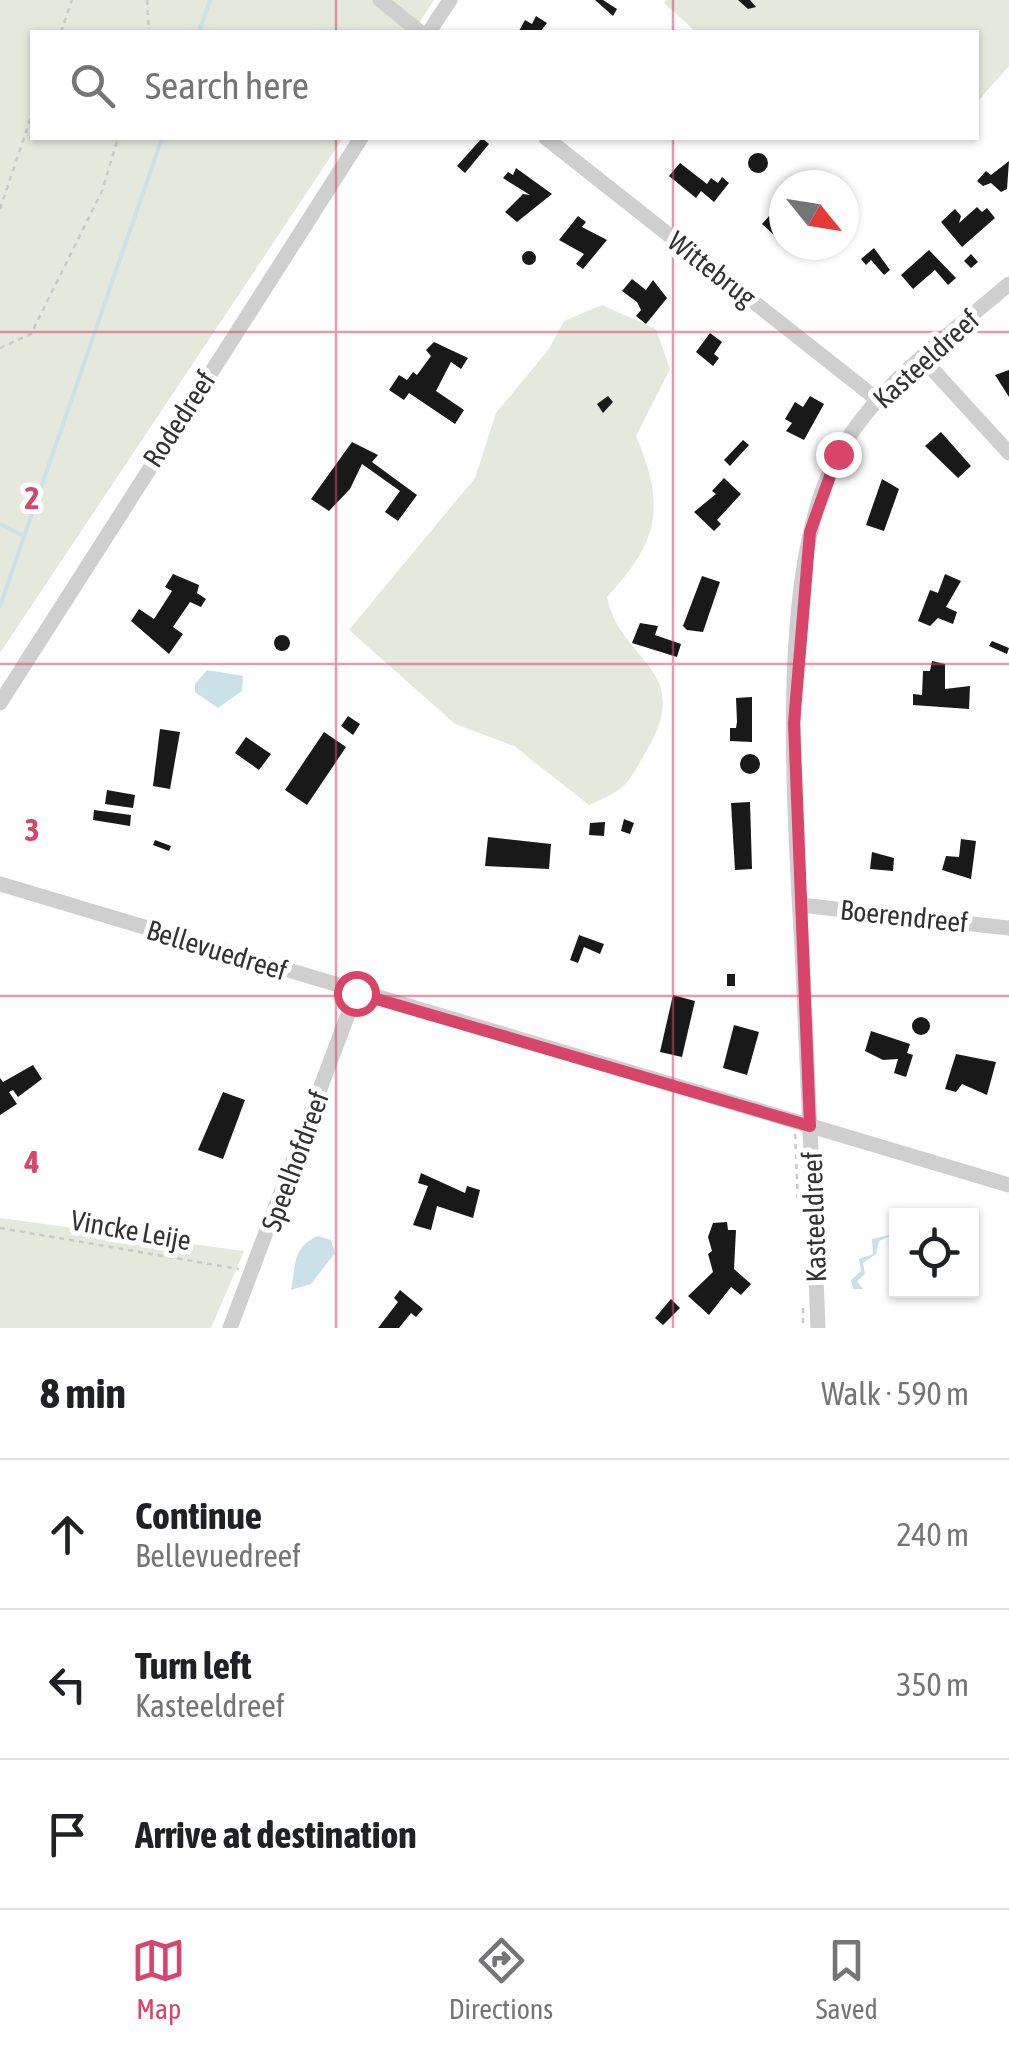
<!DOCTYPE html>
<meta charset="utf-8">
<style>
:root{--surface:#fff;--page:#f6f6f6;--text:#202124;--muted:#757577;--line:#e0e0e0;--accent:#d94569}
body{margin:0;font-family:"Asap Condensed",sans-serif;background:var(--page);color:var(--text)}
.controls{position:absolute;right:30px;bottom:30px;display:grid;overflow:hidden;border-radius:0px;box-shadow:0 2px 8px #0004}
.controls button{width:90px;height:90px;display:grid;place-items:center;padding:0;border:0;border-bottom:2px solid var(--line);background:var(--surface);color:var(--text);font:50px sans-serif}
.compass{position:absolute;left:769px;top:170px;width:90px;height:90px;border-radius:50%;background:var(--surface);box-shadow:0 2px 8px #0004;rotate:120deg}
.stop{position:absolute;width:30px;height:30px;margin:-22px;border:8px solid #d94569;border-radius:50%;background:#fff}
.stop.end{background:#d94569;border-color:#fff;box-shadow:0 2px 10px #0008}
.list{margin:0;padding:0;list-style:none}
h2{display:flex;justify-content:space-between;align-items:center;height:130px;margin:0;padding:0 40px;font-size:42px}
h2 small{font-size:32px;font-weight:400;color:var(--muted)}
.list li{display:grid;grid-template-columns:65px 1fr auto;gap:30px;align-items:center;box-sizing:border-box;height:150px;padding:0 40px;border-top:2px solid var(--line)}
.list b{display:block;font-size:38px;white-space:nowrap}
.list p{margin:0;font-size:32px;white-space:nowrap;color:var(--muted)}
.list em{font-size:32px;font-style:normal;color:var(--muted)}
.icon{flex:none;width:55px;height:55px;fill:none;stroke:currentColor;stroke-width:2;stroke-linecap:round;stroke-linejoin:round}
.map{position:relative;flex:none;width:1009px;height:1328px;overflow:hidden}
.search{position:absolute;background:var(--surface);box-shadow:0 2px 8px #0004;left:30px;right:30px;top:30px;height:110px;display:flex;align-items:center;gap:25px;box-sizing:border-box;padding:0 35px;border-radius:0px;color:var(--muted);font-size:38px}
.sheet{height:580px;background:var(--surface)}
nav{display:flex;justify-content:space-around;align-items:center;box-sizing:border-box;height:140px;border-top:2px solid var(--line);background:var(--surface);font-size:28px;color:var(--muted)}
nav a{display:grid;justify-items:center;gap:5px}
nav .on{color:var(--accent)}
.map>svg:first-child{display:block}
</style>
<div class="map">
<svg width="1009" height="1328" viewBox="0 0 1009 1328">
<rect width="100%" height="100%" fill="#fff"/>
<g fill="#e4e9dc">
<polygon points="0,0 434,0 413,32 32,32 32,138 343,138 0,653"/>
<polygon points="666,0 1009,0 1009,66 977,102 976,32 696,32 664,3"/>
<path d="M602,305L656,329L670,369L636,436C666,507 659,541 607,597C620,662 694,668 648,748C627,784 629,788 589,805L514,746L455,724L349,630L475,478L496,413L549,349L564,321Z"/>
<polygon points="0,1218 244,1251 211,1328 0,1328"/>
</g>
<g fill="#cae1e7">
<polygon points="207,670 243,676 242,691 218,708 195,692 195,684"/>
<polygon points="893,1219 896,1226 892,1235 879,1241 876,1254 863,1263 865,1274 857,1281 863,1289 853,1289 851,1280 861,1271 859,1259 873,1254 872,1239 889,1235"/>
<path d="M318,1236L331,1240L335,1253L311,1284L291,1290C296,1265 292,1247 318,1236Z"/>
</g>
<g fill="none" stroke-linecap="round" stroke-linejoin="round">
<g stroke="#cae1e7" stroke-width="4">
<polyline points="199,32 210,0"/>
<polyline points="0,524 24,536"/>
<polyline points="0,606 162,138"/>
</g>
</g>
<g fill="#191919">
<polygon points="595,0 603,0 617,9 613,16"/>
<polygon points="738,0 750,0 756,7 748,9"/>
<polygon points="536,16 547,23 540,32 519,31 525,20 532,24"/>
<polygon points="482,138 489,144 465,173 457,166"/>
<circle cx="758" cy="163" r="10"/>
<polygon points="1009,161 1007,189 1001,192 991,183 983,186 977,181 986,171 991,175"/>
<polygon points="680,163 707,184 711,178 718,183 722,177 729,183 714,202 701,191 696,198 669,176"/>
<polygon points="516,168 552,194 517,222 505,212 523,194 530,195 503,178 508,172 513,175"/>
<polygon points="844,195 854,209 844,218"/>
<polygon points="779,205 784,210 784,244 762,224"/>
<polygon points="977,207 982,212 987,208 995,218 962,247 941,222 955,209 961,216 959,223"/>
<polygon points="578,216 586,222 582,227 607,240 583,269 576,264 584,254 559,240"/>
<polygon points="874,248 890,270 884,275 871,260 866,265 861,259"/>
<polygon points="929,250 956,278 948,285 935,270 913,289 901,275"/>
<circle cx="529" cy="258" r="7"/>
<polygon points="971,254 978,262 971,268 964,261"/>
<polygon points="632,279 646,290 653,280 667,298 646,324 636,316 641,310 637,302 622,291"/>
<polygon points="710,333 722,342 714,354 719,358 713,366 696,352"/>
<polygon points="434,342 468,358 461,369 451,362 436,391 464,410 455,424 409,393 404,400 389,390 399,375 407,380 413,372 417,375 431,356 426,350"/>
<polygon points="1009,370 1009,397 995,375"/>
<polygon points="608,396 613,402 603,413 597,404"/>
<polygon points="810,396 824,404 804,440 786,431 792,423 785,419 795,402 803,407"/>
<polygon points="941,432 971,466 958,478 925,446"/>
<polygon points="743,440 749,445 730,466 724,460"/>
<polygon points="352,442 378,455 372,462 417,495 398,521 385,512 400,491 362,464 350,489 329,511 311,499"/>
<polygon points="724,478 741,494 717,520 721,524 714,531 694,512 716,494 712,491"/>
<polygon points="882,479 899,489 884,531 866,525"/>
<polygon points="173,574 199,585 197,593 206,599 201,607 190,602 173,627 183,634 169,654 131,621 139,609 154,619 172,591 165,587"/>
<polygon points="945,574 961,581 946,607 957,612 953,624 938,618 930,626 918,621 930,590 938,593"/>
<polygon points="702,576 720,582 703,632 687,630 683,626"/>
<polygon points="640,623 658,626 655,635 681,644 677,657 632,643"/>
<circle cx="282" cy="643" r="8"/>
<polygon points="992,641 1009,648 1007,654 989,646"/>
<polygon points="932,661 945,664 945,689 970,686 969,709 913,705 913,694 922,695 923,671 930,671"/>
<polygon points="752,697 752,742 730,741 730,728 736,728 737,722 736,698"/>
<polygon points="348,716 360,724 353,735 341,726"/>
<polygon points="160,729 180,732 170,789 153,786"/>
<polygon points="324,732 346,747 307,805 285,790"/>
<polygon points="246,737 271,754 259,770 235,753"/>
<circle cx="750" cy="764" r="10"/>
<polygon points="107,790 135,795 133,808 105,804"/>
<polygon points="750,802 752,869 735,870 731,803"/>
<polygon points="94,810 131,815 130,826 93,820"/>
<polygon points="624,819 634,823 630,834 621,831"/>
<polygon points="605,822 604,836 589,835 590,823"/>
<polygon points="488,837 551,844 549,869 485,866"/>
<polygon points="961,839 976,841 971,879 942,870 946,856 959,857"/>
<polygon points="155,840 171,846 169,851 153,845"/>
<polygon points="872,852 894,858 893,871 870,869"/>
<polygon points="579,935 604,944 600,954 584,947 578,963 570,960"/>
<rect x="727" y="974" width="8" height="12"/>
<polygon points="673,995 695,1001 682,1057 660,1052"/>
<circle cx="921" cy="1026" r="9"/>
<polygon points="734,1025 759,1032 747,1075 723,1068"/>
<polygon points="871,1031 910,1044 907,1053 913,1055 906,1077 894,1073 898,1059 883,1060 865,1051"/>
<polygon points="956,1054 996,1062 987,1095 962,1084 956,1092 945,1089"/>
<polygon points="33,1065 42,1079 18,1097 13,1090 9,1092 17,1104 0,1115 0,1078 3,1082"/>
<polygon points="223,1092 245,1100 223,1159 198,1150"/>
<polygon points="421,1173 465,1193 467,1186 480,1190 473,1218 437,1206 431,1230 413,1225 428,1186 418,1183"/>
<polygon points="727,1222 728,1230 736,1230 734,1269 751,1284 741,1295 731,1287 709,1315 688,1296 713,1272 708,1254 712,1251 708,1237 713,1223"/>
<polygon points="400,1290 423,1309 416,1317 411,1313 399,1328 378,1328 398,1302 394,1298"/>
<polygon points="671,1299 680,1308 663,1325 655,1318"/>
</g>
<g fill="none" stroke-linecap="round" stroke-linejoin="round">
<g stroke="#c9c9c9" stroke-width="2.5" stroke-dasharray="5 5" stroke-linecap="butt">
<polyline points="147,0 149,32"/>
<polyline points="61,32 72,0"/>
<polyline points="0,209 32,114"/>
<polyline points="0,348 31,334 102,191 118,138"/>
<polyline points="795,1134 798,1201"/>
<polyline points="0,1228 239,1269"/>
<polyline points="803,1308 803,1325"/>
</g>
<g stroke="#cfcfcf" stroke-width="15">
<polyline points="380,0 420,32"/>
<polyline points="429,32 450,0"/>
<polyline points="546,138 878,400"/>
<polyline points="923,359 1009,453"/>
<polyline points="0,703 361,138"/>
<polyline points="0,884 1009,1185"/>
<polyline points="800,905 1009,928"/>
<polyline points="230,1328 356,993"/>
<path d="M818,1328C813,1209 809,1091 803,972C797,834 772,575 838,455C876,385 950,335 1009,284"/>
</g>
</g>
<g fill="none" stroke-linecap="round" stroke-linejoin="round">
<polyline stroke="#d94569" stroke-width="12" points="356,993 810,1126 794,723 810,532 838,454"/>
</g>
<path fill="none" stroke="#d94569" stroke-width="2.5" stroke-opacity="0.55" d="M336,0V32M673,0V32M336,138V1328M673,138V1328M0,332H1009M0,664H1009M0,996H1009"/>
<g text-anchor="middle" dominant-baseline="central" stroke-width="10" stroke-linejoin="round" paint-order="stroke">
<g font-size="28" fill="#323232" stroke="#fff">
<text transform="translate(712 269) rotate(38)">Wittebrug</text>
<text transform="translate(926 359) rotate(-42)">Kasteeldreef</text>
<text transform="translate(179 419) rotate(-57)">Rodedreef</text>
<text transform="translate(904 916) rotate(6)">Boerendreef</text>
<text transform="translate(217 950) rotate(17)">Bellevuedreef</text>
<text transform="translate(295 1161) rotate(-70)">Speelhofdreef</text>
<text transform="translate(814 1217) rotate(-92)">Kasteeldreef</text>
<text transform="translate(131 1230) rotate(10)">Vincke Leije</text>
</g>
</g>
<g font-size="32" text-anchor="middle" font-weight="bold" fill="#d94569" stroke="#fff" stroke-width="10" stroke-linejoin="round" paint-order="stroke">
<text x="32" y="509">2</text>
<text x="32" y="841">3</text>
<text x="32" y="1173">4</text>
</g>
</svg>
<div class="controls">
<button><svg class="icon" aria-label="locate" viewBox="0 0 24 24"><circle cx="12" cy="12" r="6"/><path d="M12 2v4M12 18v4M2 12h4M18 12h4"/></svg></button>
</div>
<svg class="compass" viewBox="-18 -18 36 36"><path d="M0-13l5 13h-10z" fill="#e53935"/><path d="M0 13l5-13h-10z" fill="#757577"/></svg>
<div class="stop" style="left:356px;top:993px"></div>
<div class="stop end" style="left:838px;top:454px"></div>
<div class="search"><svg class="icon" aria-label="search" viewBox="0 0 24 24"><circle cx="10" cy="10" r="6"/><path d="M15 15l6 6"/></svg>Search here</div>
</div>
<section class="sheet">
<h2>8 min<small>Walk · 590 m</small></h2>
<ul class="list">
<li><svg class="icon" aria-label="ahead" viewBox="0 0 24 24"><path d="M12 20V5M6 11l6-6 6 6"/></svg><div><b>Continue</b><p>Bellevuedreef</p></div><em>240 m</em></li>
<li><svg class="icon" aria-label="left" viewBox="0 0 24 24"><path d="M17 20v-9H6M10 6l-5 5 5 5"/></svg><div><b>Turn left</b><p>Kasteeldreef</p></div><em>350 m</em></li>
<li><svg class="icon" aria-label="arrive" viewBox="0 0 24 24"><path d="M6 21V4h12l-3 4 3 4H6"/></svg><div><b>Arrive at destination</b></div></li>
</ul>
</section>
<nav>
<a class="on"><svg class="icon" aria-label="map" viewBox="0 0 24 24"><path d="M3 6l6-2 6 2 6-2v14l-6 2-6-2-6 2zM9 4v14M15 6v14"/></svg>Map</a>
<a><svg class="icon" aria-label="directions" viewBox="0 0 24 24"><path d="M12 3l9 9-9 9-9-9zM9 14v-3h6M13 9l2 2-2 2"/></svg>Directions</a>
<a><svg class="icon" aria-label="saved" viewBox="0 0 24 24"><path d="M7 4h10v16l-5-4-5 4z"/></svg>Saved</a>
</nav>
